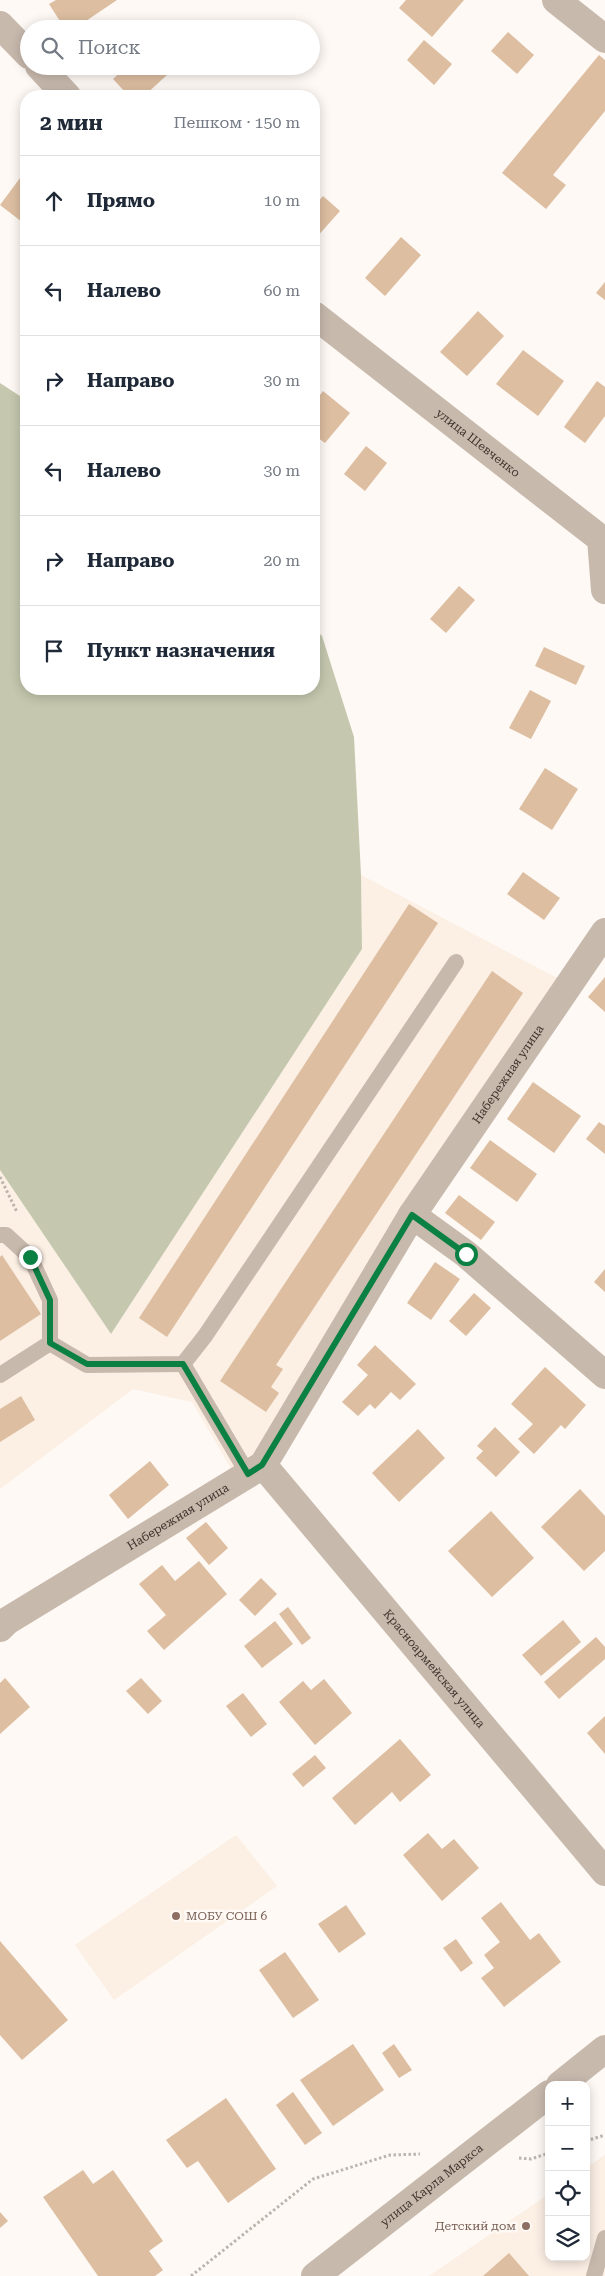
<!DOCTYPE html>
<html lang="ru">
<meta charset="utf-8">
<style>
:root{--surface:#fff;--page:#f6f6f7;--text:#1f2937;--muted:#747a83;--line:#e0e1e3}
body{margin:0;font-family:"Roboto Serif",serif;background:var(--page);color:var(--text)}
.controls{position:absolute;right:15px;bottom:15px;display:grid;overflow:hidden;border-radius:10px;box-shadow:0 2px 12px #0003}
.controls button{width:45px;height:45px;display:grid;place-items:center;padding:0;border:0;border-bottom:1px solid var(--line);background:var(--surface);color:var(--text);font:25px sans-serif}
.stop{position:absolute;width:15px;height:15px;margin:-11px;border:4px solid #0b8043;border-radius:50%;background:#fff}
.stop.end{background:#0b8043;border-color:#fff;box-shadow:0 1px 5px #0008}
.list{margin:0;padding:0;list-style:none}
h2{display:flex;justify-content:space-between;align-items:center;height:65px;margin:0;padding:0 20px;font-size:21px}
h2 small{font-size:16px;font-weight:400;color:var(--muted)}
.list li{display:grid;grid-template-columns:32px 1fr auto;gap:15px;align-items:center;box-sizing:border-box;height:90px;padding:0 20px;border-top:1px solid var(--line)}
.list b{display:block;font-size:19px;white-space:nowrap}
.list em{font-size:16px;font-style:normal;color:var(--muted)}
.icon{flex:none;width:28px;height:28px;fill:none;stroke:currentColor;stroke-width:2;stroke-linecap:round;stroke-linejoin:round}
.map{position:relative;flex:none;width:605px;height:2276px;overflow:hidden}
.search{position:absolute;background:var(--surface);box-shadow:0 2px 12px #0003;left:20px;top:20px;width:300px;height:55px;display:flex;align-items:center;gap:12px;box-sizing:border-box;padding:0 18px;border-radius:28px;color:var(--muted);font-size:19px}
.panel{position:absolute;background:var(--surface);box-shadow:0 2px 12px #0003;left:20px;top:90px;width:300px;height:605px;border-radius:20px}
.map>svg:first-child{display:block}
</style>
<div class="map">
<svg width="605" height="2276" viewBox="0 0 605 2276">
<rect width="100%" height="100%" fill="#fef9f4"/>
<g fill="#fcefe4">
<polygon points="361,875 559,979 254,1460 232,1470 192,1402 133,1389 0,1489 0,1170 111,1334 362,949"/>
<polygon points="236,1835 277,1886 114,2000 75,1945"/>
<polygon points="605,2155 605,2276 429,2276 549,2194 549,2257 586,2257 586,2168"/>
</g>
<polygon fill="#c5c8ae" points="0,383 26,400 26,689 314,689 314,628 322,636 354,737 361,875 362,949 111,1334 0,1170"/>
<g fill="#ddbea1">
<polygon points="56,0 117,0 74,29 65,29 49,4"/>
<polygon points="406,0 464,0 432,37 399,8"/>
<polygon points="508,32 534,55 517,74 491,51"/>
<polygon points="424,40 452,64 434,85 407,60"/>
<polygon points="599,55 605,60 605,111 553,175 566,185 546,209 502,173"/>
<polygon points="127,66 159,66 167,75 144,96 129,96 113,79"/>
<polygon points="26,170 26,225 0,205"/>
<polygon points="323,196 340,211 315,239 314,206"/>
<polygon points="401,237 421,255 385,296 365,278"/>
<polygon points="605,282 605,300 596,293"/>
<polygon points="478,311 504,336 467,376 440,352"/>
<polygon points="523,350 564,381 538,416 496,384"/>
<polygon points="597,381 605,387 605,416 585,443 564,427"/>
<polygon points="323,391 350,413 325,443 314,435 314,403"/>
<polygon points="366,446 387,463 365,491 344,474"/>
<polygon points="459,586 475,600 446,633 430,619"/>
<polygon points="544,647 585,666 576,685 535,666"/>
<polygon points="530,690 551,701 531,739 509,728"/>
<polygon points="545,768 578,789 552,830 519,809"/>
<polygon points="523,872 560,898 544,920 507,894"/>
<polygon points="409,904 438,923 167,1337 139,1318"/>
<polygon points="492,971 523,993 276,1365 283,1369 271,1387 279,1393 266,1412 220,1381"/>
<polygon points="605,977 605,1012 588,997"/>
<polygon points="533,1082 581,1116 554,1153 507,1119"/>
<polygon points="599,1122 605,1126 605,1154 586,1139"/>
<polygon points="490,1140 537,1174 517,1202 470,1168"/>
<polygon points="459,1195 495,1222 481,1240 445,1213"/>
<polygon points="2,1255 41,1314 0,1341 0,1257"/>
<polygon points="435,1262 460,1279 431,1320 407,1303"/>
<polygon points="605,1269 605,1292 594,1282"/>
<polygon points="474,1293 491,1308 466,1336 449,1321"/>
<polygon points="375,1345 416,1384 400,1400 391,1392 375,1409 370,1404 358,1416 342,1402 368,1375 357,1365"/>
<polygon points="545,1367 586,1405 565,1429 561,1425 534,1454 518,1439 533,1424 511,1404"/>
<polygon points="21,1396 35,1420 0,1442 0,1409"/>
<polygon points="495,1427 520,1452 496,1477 476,1458 483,1451 477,1446"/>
<polygon points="418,1429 445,1458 399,1502 372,1473"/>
<polygon points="150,1461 169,1485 128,1519 109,1495"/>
<polygon points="580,1489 605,1516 605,1551 584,1571 541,1527"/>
<polygon points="491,1511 534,1558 492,1597 448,1551"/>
<polygon points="206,1522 228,1548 209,1565 186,1538"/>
<polygon points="199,1561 227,1594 164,1650 147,1631 166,1615 139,1584 162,1565 175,1581"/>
<polygon points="261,1578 277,1594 255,1616 239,1600"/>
<polygon points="288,1607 311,1638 302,1645 279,1614"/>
<polygon points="563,1620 581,1642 541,1676 522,1655"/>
<polygon points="275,1621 293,1644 262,1668 244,1646"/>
<polygon points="596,1637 605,1647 605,1659 559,1699 544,1682"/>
<polygon points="5,1678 30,1707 0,1734 0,1683"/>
<polygon points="141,1678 162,1701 148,1714 126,1691"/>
<polygon points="324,1679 352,1713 315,1745 279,1702 303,1681 311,1690"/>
<polygon points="243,1693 267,1724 251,1737 226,1706"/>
<polygon points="605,1716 605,1754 587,1733"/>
<polygon points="400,1739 431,1775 400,1802 392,1792 355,1825 332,1798"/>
<polygon points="315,1755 326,1768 303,1787 292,1774"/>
<polygon points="428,1833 442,1849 454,1839 479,1868 442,1901 403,1855"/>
<polygon points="501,1902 530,1940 539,1933 561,1962 504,2007 481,1978 494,1968 484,1955 500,1942 481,1918"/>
<polygon points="346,1905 366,1934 339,1953 318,1924"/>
<polygon points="456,1939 473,1963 461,1972 443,1948"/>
<polygon points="0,1941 68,2020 22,2060 0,2035"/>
<polygon points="285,1952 319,2000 293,2018 259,1970"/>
<polygon points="353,2044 384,2090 333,2126 300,2080"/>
<polygon points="394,2044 412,2070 399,2078 382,2053"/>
<polygon points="293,2092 322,2133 305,2145 276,2105"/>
<polygon points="226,2098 276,2169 228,2203 198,2161 187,2168 166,2140"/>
<polygon points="83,2170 93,2184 113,2170 163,2241 149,2251 163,2270 155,2276 98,2276 43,2197"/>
<polygon points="0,2212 8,2221 0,2228"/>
<polygon points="509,2253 529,2276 483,2276"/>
</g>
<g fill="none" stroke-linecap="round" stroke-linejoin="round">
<g stroke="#bcb5af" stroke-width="3" stroke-dasharray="2.5 2.5" stroke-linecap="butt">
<polyline points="0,1177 17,1212"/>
<polyline points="586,2141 605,2135"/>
<polyline points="519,2158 531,2159 549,2153"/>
<polyline points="191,2276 313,2179 390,2155 420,2154"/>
</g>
<g stroke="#c8b9ad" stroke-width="16">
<polyline points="0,1235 6,1235 30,1257 50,1300 50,1343"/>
<polyline points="50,1343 87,1365 183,1364 205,1336 456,962"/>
<polyline points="183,1364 248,1474"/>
<polyline points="0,1375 50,1343"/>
<polyline points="594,2276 605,2238"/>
</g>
<g stroke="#c8b9ad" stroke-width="28">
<polyline points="556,0 605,39"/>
<polyline points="0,25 29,55"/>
<polyline points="39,66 67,96"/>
<path id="s1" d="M314,315L601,539L605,590"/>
<polyline points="412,1215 466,1254 605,1375"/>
<path id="s2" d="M263,1465L605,1872"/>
<path id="s3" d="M0,1628L7,1621L263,1465L412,1215L605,932"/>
<polyline points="560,2085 605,2049"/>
<path id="s4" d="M315,2276L549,2094"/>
</g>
</g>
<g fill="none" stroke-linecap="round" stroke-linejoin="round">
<polyline stroke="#0b8043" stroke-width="6" points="30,1257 50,1300 50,1343 87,1364 183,1364 248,1474 262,1465 412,1215 466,1254"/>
</g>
<g fill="#8d6e63" stroke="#fef9f4" stroke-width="2">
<circle cx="176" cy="1916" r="5"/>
<circle cx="526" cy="2226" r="5"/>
</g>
<g text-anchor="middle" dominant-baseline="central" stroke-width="5" stroke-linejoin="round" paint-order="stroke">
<g font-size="12" fill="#3e342c" stroke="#fef9f4">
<text stroke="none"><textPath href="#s1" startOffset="208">улица Шевченко</textPath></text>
<text stroke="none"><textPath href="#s3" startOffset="771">Набережная улица</textPath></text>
<text stroke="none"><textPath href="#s3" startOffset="210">Набережная улица</textPath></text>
<text stroke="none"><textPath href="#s2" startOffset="266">Красноармейская улица</textPath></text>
<text stroke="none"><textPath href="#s4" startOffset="148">улица Карла Маркса</textPath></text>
</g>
<g font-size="12" fill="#785e54" stroke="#fef9f4" text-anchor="start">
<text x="186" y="1916">МОБУ СОШ 6</text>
<text x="516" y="2226" text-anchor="end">Детский дом</text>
</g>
</g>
</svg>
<div class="controls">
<button>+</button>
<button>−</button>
<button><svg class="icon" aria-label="locate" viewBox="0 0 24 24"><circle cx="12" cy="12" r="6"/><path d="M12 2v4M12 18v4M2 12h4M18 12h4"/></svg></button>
<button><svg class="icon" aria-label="layers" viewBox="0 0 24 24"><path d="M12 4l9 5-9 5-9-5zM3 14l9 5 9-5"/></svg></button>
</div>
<div class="stop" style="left:466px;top:1254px"></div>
<div class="stop end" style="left:30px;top:1257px"></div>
<div class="search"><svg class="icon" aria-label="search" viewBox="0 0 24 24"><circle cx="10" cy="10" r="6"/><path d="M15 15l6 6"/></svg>Поиск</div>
<section class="panel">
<h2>2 мин<small>Пешком · 150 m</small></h2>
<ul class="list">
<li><svg class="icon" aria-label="ahead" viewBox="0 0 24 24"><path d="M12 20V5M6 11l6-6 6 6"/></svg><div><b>Прямо</b></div><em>10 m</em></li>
<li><svg class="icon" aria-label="left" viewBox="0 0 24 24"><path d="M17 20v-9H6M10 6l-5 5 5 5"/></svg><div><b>Налево</b></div><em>60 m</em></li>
<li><svg class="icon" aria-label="right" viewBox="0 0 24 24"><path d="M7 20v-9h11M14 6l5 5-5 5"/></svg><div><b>Направо</b></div><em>30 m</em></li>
<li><svg class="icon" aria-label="left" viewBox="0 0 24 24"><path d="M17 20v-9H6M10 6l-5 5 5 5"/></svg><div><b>Налево</b></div><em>30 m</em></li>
<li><svg class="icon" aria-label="right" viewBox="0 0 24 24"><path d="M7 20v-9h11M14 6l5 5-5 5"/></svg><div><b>Направо</b></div><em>20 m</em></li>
<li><svg class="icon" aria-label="arrive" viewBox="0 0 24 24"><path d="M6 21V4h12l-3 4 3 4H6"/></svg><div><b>Пункт назначения</b></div></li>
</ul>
</section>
</div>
